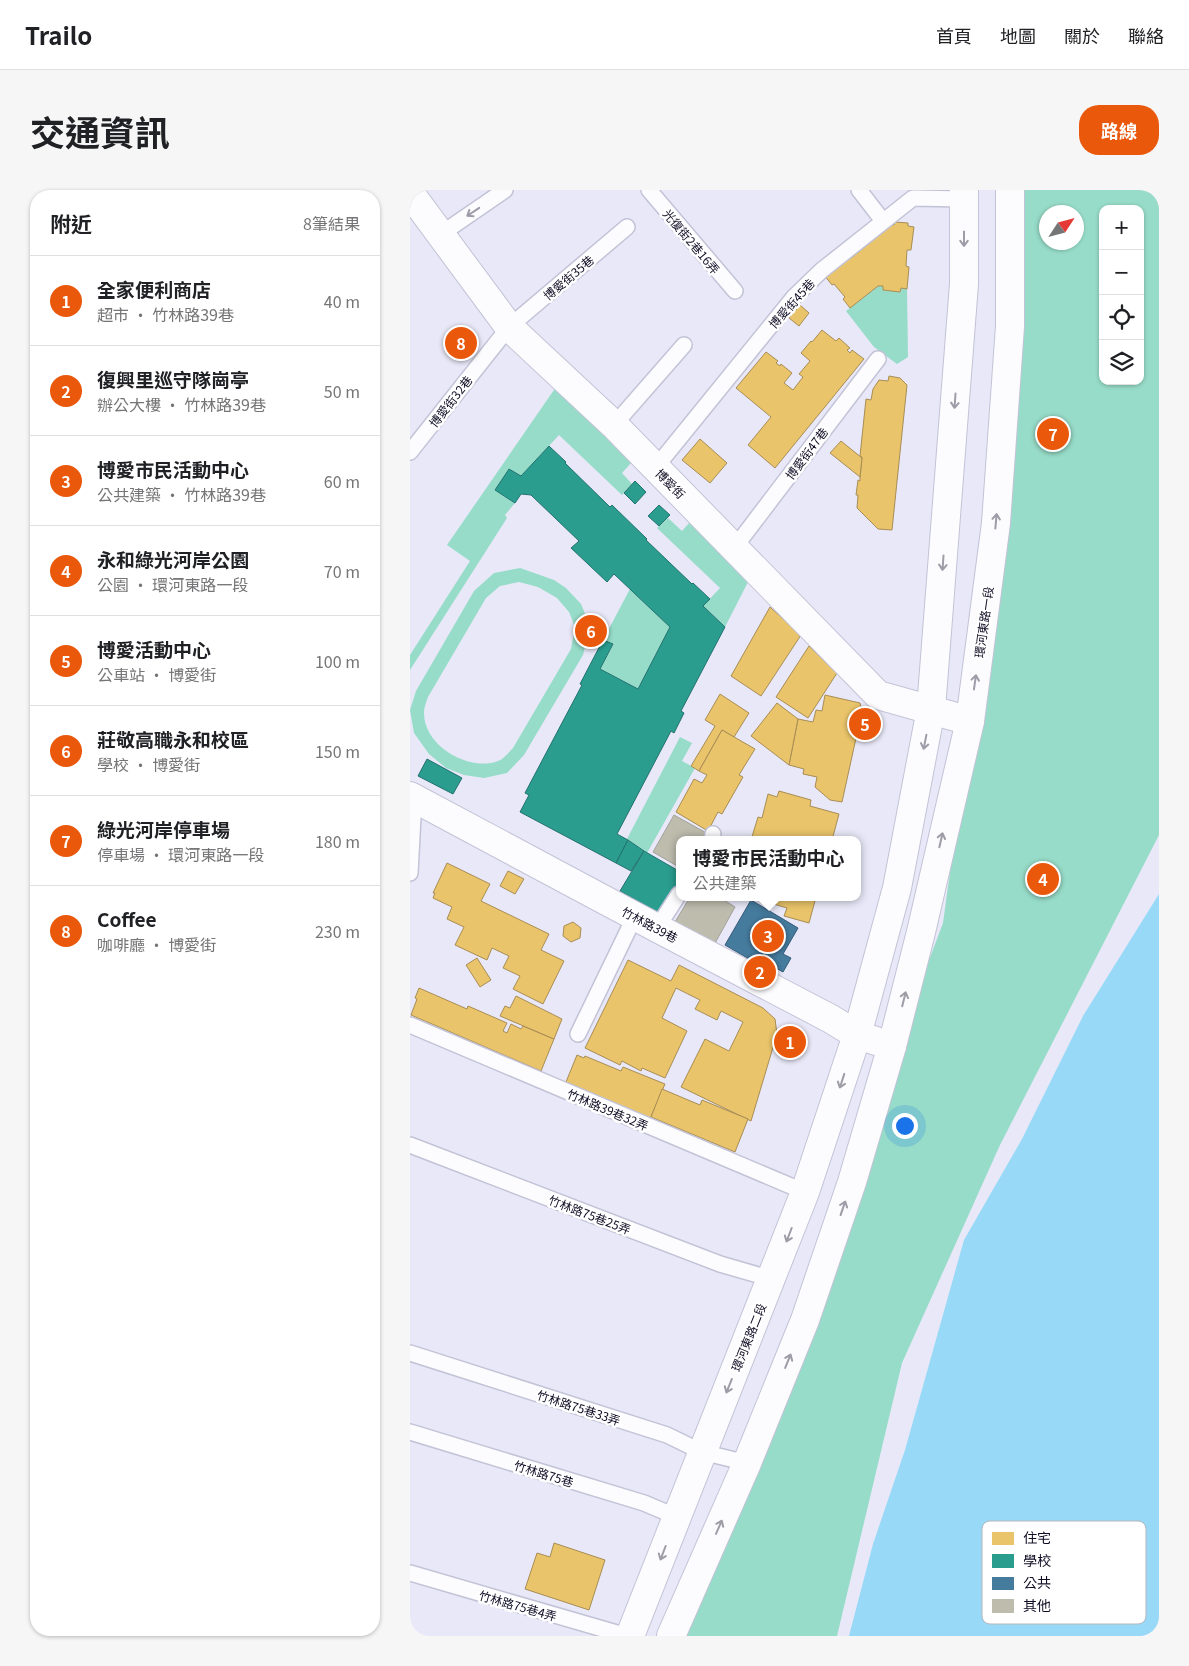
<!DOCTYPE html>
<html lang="zh-TW">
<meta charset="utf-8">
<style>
:root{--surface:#fff;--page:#f6f6f6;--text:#202124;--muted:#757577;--line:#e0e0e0;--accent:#ea580c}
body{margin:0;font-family:Georgia,"Noto Sans TC",serif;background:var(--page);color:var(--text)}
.controls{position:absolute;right:15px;top:15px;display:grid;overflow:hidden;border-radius:10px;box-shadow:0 1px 4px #0004}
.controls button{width:45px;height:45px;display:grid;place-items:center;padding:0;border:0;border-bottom:1px solid var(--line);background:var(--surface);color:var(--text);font:25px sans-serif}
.compass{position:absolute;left:629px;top:15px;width:45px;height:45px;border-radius:50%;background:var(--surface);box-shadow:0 1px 4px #0004;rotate:54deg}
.you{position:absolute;left:494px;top:935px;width:18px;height:18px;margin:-12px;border:4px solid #fff;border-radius:50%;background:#1a73e8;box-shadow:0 0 0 8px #1a73e833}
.badge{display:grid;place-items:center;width:32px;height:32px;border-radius:50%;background:var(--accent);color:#fff;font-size:16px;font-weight:700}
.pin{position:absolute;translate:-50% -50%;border:2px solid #fff;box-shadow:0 1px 5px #0006}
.popup{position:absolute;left:266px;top:646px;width:185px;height:65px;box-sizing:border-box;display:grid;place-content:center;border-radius:10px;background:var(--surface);filter:drop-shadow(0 1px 4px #0005);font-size:16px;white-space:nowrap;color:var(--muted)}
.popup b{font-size:19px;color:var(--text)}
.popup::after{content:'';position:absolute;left:50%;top:100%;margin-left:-10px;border:10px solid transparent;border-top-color:var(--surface)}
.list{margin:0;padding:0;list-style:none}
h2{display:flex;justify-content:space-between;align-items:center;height:65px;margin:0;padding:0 20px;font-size:21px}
h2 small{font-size:16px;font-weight:400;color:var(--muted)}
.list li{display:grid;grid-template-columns:32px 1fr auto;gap:15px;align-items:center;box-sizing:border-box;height:90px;padding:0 20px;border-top:1px solid var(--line)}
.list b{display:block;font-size:19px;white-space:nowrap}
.list p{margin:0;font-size:16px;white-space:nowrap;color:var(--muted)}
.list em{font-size:16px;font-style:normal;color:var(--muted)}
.icon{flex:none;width:28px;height:28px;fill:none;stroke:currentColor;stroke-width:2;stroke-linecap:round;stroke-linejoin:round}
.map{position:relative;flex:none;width:749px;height:1446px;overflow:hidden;border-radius:20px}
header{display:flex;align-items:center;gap:30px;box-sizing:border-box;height:70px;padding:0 25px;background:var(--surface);border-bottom:1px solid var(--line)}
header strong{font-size:24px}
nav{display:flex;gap:28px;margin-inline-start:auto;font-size:18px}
.intro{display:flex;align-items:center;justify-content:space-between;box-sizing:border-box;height:120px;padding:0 30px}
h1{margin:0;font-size:35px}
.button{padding:12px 22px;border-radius:20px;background:var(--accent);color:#fff;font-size:18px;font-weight:700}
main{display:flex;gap:30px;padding:0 30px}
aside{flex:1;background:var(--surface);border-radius:20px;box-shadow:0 1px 4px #0004}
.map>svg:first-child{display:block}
</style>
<header>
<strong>Trailo</strong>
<nav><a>首頁</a><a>地圖</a><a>關於</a><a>聯絡</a></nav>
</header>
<div class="intro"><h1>交通資訊</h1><a class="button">路線</a></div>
<main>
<aside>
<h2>附近<small>8筆結果</small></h2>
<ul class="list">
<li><span class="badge">1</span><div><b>全家便利商店</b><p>超市 · 竹林路39巷</p></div><em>40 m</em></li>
<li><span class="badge">2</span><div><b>復興里巡守隊崗亭</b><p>辦公大樓 · 竹林路39巷</p></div><em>50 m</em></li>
<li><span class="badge">3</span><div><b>博愛市民活動中心</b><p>公共建築 · 竹林路39巷</p></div><em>60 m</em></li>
<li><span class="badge">4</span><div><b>永和綠光河岸公園</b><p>公園 · 環河東路一段</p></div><em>70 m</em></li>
<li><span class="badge">5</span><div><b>博愛活動中心</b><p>公車站 · 博愛街</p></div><em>100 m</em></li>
<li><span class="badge">6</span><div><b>莊敬高職永和校區</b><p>學校 · 博愛街</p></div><em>150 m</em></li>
<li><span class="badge">7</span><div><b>綠光河岸停車場</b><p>停車場 · 環河東路一段</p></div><em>180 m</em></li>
<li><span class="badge">8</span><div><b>Coffee</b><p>咖啡廳 · 博愛街</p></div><em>230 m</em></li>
</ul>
</aside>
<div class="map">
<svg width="749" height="1446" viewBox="0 0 749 1446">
<rect width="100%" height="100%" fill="#e8e8f8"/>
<g fill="#97dcc8" fill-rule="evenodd">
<path d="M594,0H749V645L590,955L492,1173L427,1446H265L533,733L603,224ZM693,19H730V191H693ZM636,22H666V52H636Z"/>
<polygon points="468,96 473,96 473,100 490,102 491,98 497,99 498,167 487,174 464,157 436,121"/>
<polygon points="146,197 222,272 212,283 222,294 212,305 149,245 111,286 99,279 85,300 105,313 95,325 97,328 0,480 0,465 60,371 37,355"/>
<polygon points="258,328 272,341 280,332 338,392 315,437 293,416 310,398 247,338"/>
<path d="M110,378L144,390L156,398L171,414L180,436L173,465L114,565L97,583L74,588L54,585L36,578L19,564L4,543L0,520L6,501L64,401L84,383ZM109,392L128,397L147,408L159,422L165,437L161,459L103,558C99,562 94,569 88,571C59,582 13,556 14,522C14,518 16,512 18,507L76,408L90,396Z"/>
<polygon points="220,399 260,437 228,499 190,479 203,455 193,450"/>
<polygon points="270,547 282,553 272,571 285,578 237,663 217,649"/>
</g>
<polygon fill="#97d9f6" points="749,704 749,1446 439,1446 463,1354 495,1260 554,1050 612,949 673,826"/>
<g fill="#e9c46a" stroke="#a88d55">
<polygon points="485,32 498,33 498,36 504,37 501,60 497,60 496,76 499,77 497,99 491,98 490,102 473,100 473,96 468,96 440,118 433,109 435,107 424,94 422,95 414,85 439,65 441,68 467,47 465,45 479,34 484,35"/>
<polygon points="390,115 399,123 389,136 379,128"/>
<polygon points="412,140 426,151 429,148 440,158 437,160 440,163 442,160 454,169 365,278 338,255 361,227 326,198 356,162 368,171 366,173 370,176 371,174 382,183 374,193 383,200 393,187 389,184 400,171 391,163 401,151 402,152"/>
<polygon points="479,186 490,188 497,195 482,340 468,339 447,318 448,305 446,305 448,290 450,291 450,287 452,267 450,266 456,209 461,210 463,199 469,190 478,191"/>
<polygon points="290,249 317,273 300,293 272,270"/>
<polygon points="431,251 452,268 450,287 420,263"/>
<polygon points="360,417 391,445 351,506 321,486"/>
<polygon points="399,456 427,483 398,528 366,507"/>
<polygon points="310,504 339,523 324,547 312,540 289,581 281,576 305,536 295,530"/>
<polygon points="415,505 450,513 452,521 432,612 420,610 405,597 407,587 393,584 394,579 379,575 388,529 403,532 406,520 412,521"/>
<polygon points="367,513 388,529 379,575 341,546"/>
<polygon points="312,540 345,559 329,585 333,587 312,624 308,622 298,641 266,622 284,589 292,593 297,585 289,581"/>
<polygon points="369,601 401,610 400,616 429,624 422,650 341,650 348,627 352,628 358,604 367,607"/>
<polygon points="37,673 80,694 71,711 139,744 131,760 154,771 133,814 103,799 110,786 93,778 99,766 82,758 77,770 45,755 54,737 37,729 42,717 23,708 25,703 23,703"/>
<polygon points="98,681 114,689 105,704 90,696"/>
<polygon points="340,707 406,707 399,733 374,726 377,718"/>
<polygon points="163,732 171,738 170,748 161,752 153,746 154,736"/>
<polygon points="67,768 81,790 70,797 56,775"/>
<polygon points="218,770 261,791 269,775 353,818 365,829 367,844 341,931 271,897 295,849 319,861 333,832 311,821 307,830 285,819 290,810 266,798 252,828 277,841 255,888 232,878 231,881 212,871 210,875 175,858"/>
<polygon points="9,798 57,819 58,816 97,833 93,841 97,843 101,834 111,839 113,836 144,849 131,881 1,825 7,809 5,808"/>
<polygon points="106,806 152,829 144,849 90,826 95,816 100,818"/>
<polygon points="167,865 174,868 175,866 211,881 213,877 255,894 240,929 156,892"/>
<polygon points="252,899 290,915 292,910 338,929 325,962 241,927"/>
<polygon points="144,1353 195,1370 179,1420 115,1399 127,1363 140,1367"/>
</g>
<g fill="#2a9d8f" stroke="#22726f">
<polygon points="139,256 156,272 155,273 200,317 202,315 237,349 236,350 282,394 283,393 300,409 293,416 315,437 271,521 274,523 264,543 261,541 207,644 218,650 206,673 110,622 119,605 115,603 172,495 170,494 193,450 203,454 190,479 228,499 260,437 204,384 197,392 161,358 169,351 121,305 111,304 105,313 85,300 99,279 111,286"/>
<polygon points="225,291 236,302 225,314 214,303"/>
<polygon points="249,315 260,325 249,336 238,326"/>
<polygon points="17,569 52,588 43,604 8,586"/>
<polygon points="218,650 234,661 221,681 206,673"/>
<polygon points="234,661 267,680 269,677 269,698 249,723 210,701"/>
</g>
<polygon fill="#457b9d" stroke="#355a79" points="341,710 388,738 373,764 381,768 373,782 366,778 363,783 315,755"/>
<g fill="#bebcad" stroke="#a3a19a">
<polygon points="264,625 300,645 297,650 269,650 269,677 243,662"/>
<polygon points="280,707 309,707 325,717 304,755 265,732"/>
</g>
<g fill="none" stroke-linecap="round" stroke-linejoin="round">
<g stroke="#c3c3d7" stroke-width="18">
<g id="lane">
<polyline points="239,0 325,101"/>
<polyline points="449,0 473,31"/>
<polyline points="31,44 95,0"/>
<polyline points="204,235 274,155"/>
<polyline points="0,262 99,137 217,37"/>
<polyline points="246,277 384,107 412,80 503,8 554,9"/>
<polyline points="325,357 468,169"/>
<polyline points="302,650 303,644"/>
<polyline points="0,683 4,608"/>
<polyline points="247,738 269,704"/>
<polyline points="0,835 395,1002"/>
<polyline points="168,844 225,726"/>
<polyline points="0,955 310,1074 362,1089"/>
<polyline points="0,1163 257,1245 292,1262 337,1273"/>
<polyline points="0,1242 234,1313 267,1327"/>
<polyline points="0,1383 217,1446"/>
</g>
</g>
<g stroke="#c3c3d7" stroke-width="30">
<g id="street">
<polyline points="0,3 99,137 204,235 468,505 560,531"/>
<polyline points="0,606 247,738 421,829 447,845 482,856"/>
</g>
</g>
<g stroke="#c3c3d7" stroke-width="30">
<g id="secondary">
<polyline points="220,1446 395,1002 447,845 487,698 521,519 554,94 554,0"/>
<polyline points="261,1446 337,1273 395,1130 442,992 482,856 511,742 560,531 586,333 600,136 600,0"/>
</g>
</g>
<use href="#lane" stroke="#fcfcfe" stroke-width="15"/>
<use href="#street" stroke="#fcfcfe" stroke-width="28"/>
<use href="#secondary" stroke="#fcfcfe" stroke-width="28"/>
</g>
<defs><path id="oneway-shaft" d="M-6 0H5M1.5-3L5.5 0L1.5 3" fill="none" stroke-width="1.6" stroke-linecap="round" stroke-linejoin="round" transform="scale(1.25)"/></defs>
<g stroke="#9d9ca7">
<use href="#oneway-shaft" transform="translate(63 22) rotate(146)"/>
<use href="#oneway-shaft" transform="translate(554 49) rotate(90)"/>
<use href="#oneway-shaft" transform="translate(545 211) rotate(94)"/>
<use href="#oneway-shaft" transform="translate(586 331) rotate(-85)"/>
<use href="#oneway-shaft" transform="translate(533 373) rotate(94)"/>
<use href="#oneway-shaft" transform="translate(565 492) rotate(-82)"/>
<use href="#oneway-shaft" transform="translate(515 552) rotate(101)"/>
<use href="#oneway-shaft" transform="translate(531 650) rotate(-77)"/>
<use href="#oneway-shaft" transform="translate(494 809) rotate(-76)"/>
<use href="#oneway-shaft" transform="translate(432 891) rotate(108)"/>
<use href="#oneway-shaft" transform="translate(433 1018) rotate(-71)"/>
<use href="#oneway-shaft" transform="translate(379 1045) rotate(111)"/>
<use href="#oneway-shaft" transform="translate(378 1171) rotate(-68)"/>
<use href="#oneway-shaft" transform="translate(319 1196) rotate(112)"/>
<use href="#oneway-shaft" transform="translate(309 1337) rotate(-66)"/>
<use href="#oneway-shaft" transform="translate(253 1363) rotate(111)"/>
</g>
<g text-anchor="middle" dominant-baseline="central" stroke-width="5" stroke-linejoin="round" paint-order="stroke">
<g font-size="12" fill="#0f0d24" stroke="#fff">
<text transform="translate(282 51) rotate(50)">光復街2巷16弄</text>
<text transform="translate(158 87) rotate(-40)">博愛街35巷</text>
<text transform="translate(381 113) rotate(-48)">博愛街45巷</text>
<text transform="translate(40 211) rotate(-52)">博愛街32巷</text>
<text transform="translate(396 263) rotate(-53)">博愛街47巷</text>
<text transform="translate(261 293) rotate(45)">博愛街</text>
<text transform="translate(573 432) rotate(-82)">環河東路一段</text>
<text transform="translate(240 734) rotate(28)">竹林路39巷</text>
<text transform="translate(198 919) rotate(23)">竹林路39巷32弄</text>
<text transform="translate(180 1024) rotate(21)">竹林路75巷25弄</text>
<text transform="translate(338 1147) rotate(-68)">環河東路二段</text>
<text transform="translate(169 1217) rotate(18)">竹林路75巷33弄</text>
<text transform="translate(134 1283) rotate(17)">竹林路75巷</text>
<text transform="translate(108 1415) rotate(16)">竹林路75巷4弄</text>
</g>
</g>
<rect x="572" y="1331" width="164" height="103" rx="8" fill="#fff" stroke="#b7b6bd" stroke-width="1"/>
<rect x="582" y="1342" width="22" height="13" fill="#e9c46a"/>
<rect x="582" y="1364" width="22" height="14" fill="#2a9d8f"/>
<rect x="582" y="1387" width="22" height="13" fill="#457b9d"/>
<rect x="582" y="1409" width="22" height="14" fill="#bebcad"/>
<g font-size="14" fill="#0f0d24">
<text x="613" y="1353">住宅</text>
<text x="613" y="1376">學校</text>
<text x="613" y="1398">公共</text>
<text x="613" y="1421">其他</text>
</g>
</svg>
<div class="controls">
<button>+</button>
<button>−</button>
<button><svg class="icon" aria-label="locate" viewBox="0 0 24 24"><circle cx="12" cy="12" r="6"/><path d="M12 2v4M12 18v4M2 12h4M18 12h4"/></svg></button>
<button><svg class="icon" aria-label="layers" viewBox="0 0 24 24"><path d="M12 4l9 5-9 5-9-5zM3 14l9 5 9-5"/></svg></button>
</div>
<svg class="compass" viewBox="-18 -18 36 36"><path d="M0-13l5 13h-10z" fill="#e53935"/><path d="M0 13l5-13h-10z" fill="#757577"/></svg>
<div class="you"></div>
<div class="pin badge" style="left:380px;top:852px">1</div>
<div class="pin badge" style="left:350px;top:782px">2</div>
<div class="pin badge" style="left:358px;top:746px">3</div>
<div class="popup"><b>博愛市民活動中心</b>公共建築</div>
<div class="pin badge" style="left:633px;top:689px">4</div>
<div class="pin badge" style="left:455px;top:534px">5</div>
<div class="pin badge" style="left:181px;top:441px">6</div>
<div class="pin badge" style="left:643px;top:244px">7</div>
<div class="pin badge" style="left:51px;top:153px">8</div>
</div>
</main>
